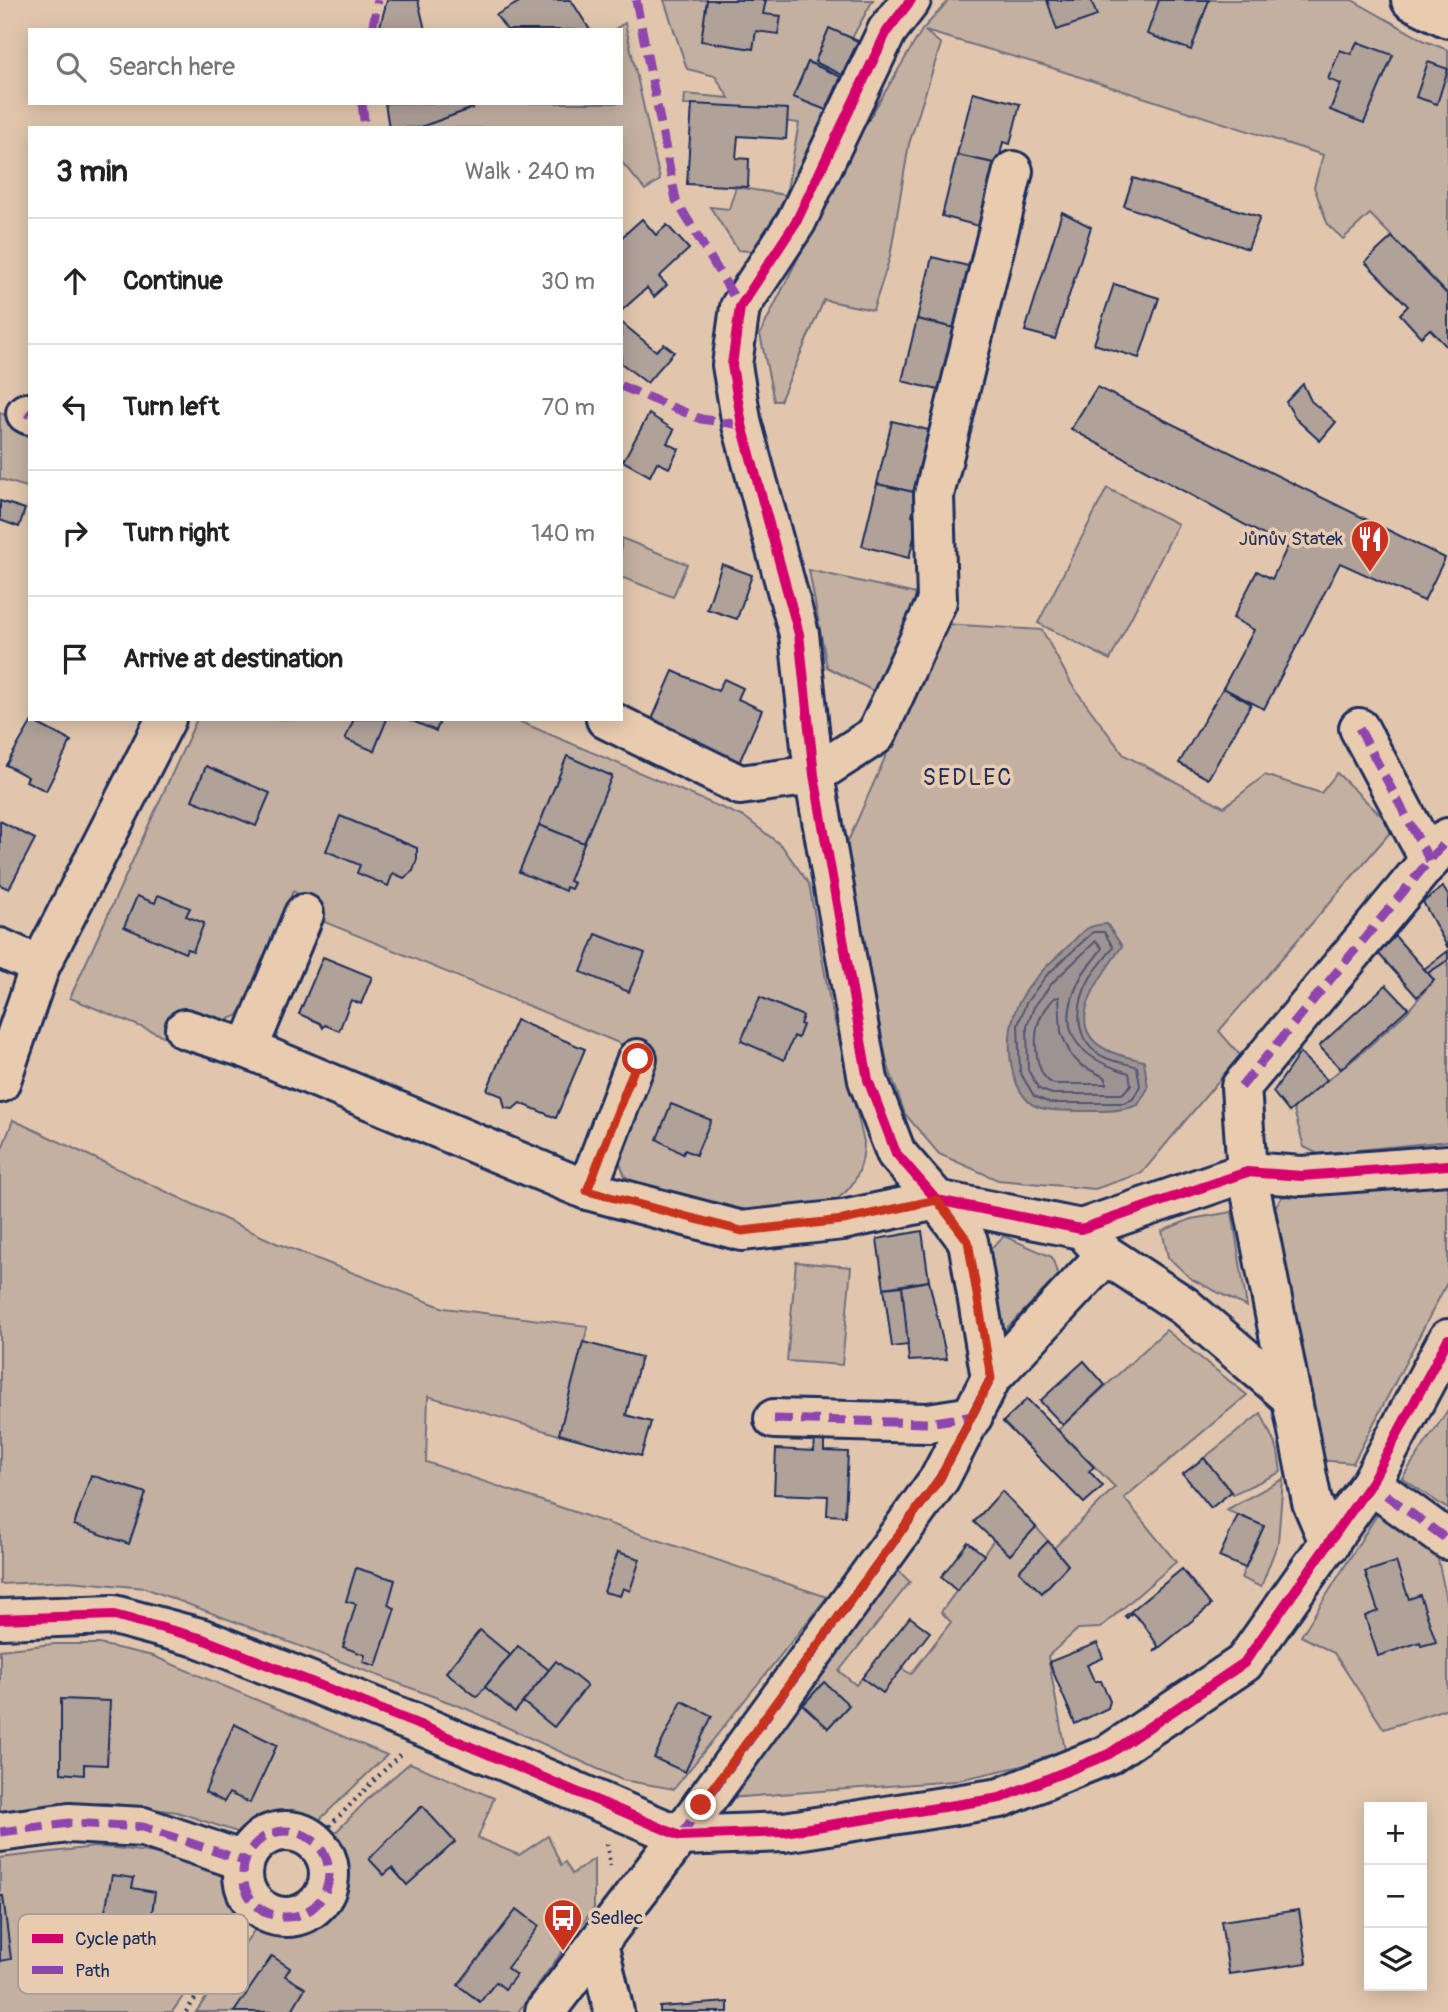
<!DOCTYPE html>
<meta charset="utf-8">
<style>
:root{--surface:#fff;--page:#f6f6f6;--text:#222;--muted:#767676;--line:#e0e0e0}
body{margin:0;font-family:Pangolin,sans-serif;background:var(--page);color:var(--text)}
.controls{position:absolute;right:21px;bottom:21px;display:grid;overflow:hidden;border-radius:0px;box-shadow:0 4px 18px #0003}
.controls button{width:63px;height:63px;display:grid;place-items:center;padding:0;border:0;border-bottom:2px solid var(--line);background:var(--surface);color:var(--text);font:35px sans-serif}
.stop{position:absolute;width:21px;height:21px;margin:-16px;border:5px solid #c8321e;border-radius:50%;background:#fff}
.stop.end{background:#c8321e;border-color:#fff;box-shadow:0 2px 7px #0008}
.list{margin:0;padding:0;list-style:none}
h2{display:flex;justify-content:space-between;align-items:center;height:91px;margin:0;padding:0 28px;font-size:30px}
h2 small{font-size:23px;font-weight:400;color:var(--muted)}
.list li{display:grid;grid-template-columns:46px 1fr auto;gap:21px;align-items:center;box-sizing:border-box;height:126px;padding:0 28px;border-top:2px solid var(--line)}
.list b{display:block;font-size:26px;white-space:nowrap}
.list em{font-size:23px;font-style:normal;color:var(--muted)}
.icon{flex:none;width:38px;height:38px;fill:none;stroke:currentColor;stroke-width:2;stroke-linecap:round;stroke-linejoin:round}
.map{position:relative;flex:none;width:1448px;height:2012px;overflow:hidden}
.search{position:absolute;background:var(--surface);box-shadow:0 4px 18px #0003;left:28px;top:28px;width:595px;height:77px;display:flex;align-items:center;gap:18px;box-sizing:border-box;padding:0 24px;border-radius:0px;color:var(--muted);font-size:26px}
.panel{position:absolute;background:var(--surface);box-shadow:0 4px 18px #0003;left:28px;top:126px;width:595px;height:595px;border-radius:0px}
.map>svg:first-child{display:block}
</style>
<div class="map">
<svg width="1448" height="2012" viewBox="0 0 1448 2012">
<rect width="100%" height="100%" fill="#e1c6ad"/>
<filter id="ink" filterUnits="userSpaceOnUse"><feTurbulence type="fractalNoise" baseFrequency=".0143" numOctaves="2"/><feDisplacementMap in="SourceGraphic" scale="14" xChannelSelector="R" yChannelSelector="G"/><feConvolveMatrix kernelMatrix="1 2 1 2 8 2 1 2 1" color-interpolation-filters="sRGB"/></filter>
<g filter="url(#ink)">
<g fill="#c3b0a1" stroke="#6f7080" stroke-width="2">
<polygon points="664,0 873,0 852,38 829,29 815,62 832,73 808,62 794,97 826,110 813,151 759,252 738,250 710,207 729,209 736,187 786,195 799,123 721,114 720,106 684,105 685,94 729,98 715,76 687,69"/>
<polygon points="949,0 1352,0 1425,41 1448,50 1448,294 1370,214 1343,239 1328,225 1314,187 1323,155 1046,66 925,31 941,44 909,144 890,257 873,310 824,300 780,401 774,401 760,334 860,134 922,30"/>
<polygon points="625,23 660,180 645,190 621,161 621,128 418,128 473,108 472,103 621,103 621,30 613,30"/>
<polygon points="0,412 30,433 30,488 0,479"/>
<polygon points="1107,488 1178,524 1110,660 1038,623"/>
<polygon points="621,538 687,564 673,597 621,577"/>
<polygon points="809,570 925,596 877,693 827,667"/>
<polygon points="944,624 1042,630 1072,685 1124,755 1224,807 1265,775 1321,793 1337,773 1394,828 1219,1031 1240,1055 1142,1173 1095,1189 998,1180 939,1154 905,1114 887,1063 845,848"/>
<path d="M197,719H514L746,818L782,846L809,884L830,1002L864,1142C862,1256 702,1201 637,1184L625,1176L616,1153L653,1057L315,918L319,908L293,891L246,1004L237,1016L173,1040L70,998Z"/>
<polygon points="1448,960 1448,1141 1318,1154 1304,1147 1293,1107 1358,1056 1407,1012 1434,980 1428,973"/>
<polygon points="13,1120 276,1243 444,1308 588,1326 559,1435 428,1396 426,1462 827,1597 674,1789 622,1780 467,1709 145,1588 69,1581 0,1584 0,1154"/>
<polygon points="1448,1177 1448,1281 1353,1463 1319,1460 1271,1213 1282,1197"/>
<polygon points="1232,1212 1247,1307 1191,1279 1168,1257 1162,1231 1191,1219"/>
<polygon points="1004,1236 1052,1257 1058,1276 1002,1333 990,1249"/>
<polygon points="796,1262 851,1267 842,1365 787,1361"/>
<polygon points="1166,1330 1247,1395 1124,1498 1176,1562 1100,1628 1078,1629 1048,1656 1066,1756 954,1781 727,1798 896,1568 910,1582 839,1671 856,1685 862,1678 883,1693 902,1669 911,1674 951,1622 941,1612 994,1540 1010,1555 1036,1527 1048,1541 1019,1571 1043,1592 1068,1565 1054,1548 1115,1487 1058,1430"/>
<polygon points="1448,1410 1448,1509 1402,1478"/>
<polygon points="1261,1413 1278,1451 1281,1472 1233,1494 1204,1458"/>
<polygon points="1283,1479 1278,1542 1261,1587 1241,1578 1264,1526 1226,1510"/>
<polygon points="1378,1513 1436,1550 1448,1606 1448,1708 1384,1729 1334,1653 1301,1636"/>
<polygon points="53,1644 99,1644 153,1656 387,1755 313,1826 291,1820 269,1823 240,1833 177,1812 105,1803 0,1813 0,1650"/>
<path d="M410,1763L494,1798L478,1838L519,1855L548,1836L561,1865L565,1862L572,1874L594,1859V1908L518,2012H196L258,1925C318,1949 366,1894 329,1839L371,1796Z"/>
<path d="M95,1847C126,1848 200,1856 223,1878C232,1886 237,1901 242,1912L172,2012H0V1858Z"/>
</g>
<path fill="#9d9392" stroke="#696b7d" stroke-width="2" d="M1107,924L1122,946C1104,974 1058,1026 1107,1050C1118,1056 1132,1058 1144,1061L1148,1088L1138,1105C1119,1112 1100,1111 1080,1111C1064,1110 1040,1113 1028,1101C1005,1077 1005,1026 1021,999C1032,980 1047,965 1063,951C1081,936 1081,925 1107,924Z"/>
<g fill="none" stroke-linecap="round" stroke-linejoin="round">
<g stroke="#4f5773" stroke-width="2">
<path d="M1093,932H1104L1113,947C1106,958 1097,967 1090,978C1075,1005 1072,1043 1106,1058C1115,1062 1127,1063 1137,1067L1140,1086L1133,1099L1124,1103H1050L1034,1096L1020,1072L1018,1025L1026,1003L1046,976Z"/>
<path d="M1096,941L1102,948C1096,958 1088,965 1082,975C1053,1030 1075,1057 1129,1073L1131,1085L1122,1094H1052L1039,1089L1028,1070L1027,1026L1034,1007L1053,982Z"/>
<path d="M1059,997L1061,1033L1071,1055L1081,1065L1106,1078V1084H1054C1036,1077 1034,1045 1037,1028C1039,1016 1048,1006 1054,998Z"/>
</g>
</g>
<g fill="#b0a199" stroke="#1b2f5e" stroke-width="2">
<polygon points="387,0 418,0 425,30 379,30"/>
<polygon points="523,0 571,0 590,30 507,30 496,15"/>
<polygon points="707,0 766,0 763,14 781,16 778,34 756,31 753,49 701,41"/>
<polygon points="1047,0 1091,0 1097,16 1057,30"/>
<polygon points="1159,0 1209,0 1191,50 1147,34"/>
<polygon points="829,28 858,41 842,75 815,62"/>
<polygon points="1357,42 1393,55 1364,123 1330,110 1341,84 1328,79 1340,50 1351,54"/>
<polygon points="808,62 841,77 826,110 793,97"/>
<polygon points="1428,62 1448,69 1437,104 1416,97"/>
<polygon points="973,92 1020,104 1010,144 1003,142 998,164 957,155"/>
<polygon points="385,103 472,103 473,108 418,128 389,128"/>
<polygon points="692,104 788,109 786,139 738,136 736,158 749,159 748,187 687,184"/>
<polygon points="957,155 998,164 989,229 942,216"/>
<polygon points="1133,178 1260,217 1248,249 1124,206"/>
<polygon points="1062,212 1091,227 1055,339 1025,331"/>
<polygon points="642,219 656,235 667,225 689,249 659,277 667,285 654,297 647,288 621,311 621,238"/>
<polygon points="1392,237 1448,295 1448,348 1430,329 1421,337 1400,314 1408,306 1365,262"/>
<polygon points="932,257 980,269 958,329 917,319"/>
<polygon points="1114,284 1159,298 1139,358 1094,344"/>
<polygon points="917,319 958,329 950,393 902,381"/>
<polygon points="621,322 656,351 664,344 674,352 647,383 621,363"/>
<polygon points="1303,384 1311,401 1336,422 1320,441 1296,419 1286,402"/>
<polygon points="1097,387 1445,558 1424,601 1340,563 1264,709 1223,688 1254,630 1233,618 1257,571 1272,579 1287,548 1071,429"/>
<polygon points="649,414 674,430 667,443 679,449 669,468 657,462 650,476 623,461"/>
<polygon points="892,421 940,433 918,493 877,484"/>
<polygon points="877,484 918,493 912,516 919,517 909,558 862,546"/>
<polygon points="0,501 25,509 19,527 0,520"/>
<polygon points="722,564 752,575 737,619 707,609"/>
<polygon points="673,671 718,691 724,679 743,688 738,699 762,710 739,763 650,724"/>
<polygon points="1223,688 1251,704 1208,779 1179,763"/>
<polygon points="354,719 387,719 374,751 345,739"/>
<polygon points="408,719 441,719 436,731"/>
<polygon points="32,721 71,741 46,791 26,781 28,777 6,765"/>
<polygon points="567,756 612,776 584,843 539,825"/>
<polygon points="206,766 270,793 256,826 192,800"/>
<polygon points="340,816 417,848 417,859 413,871 404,878 393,873 388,886 357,873 360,865 326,851"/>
<polygon points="0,821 35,839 9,889 0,885"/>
<polygon points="539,825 584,843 569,881 574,883 571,889 566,887 565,891 519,872"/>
<polygon points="1443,887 1448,895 1448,948 1423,902"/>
<polygon points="158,895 190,908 186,916 204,923 193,951 187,949 185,953 124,927 137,896 155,903"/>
<polygon points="596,934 645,953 629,992 581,972"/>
<polygon points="1395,936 1434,980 1417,997 1378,953"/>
<polygon points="1448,951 1448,960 1428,973 1424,969"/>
<polygon points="323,957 372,977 361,1004 351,1000 339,1031 325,1025 323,1028 320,1023 299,1014"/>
<polygon points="1386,985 1408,1008 1341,1069 1319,1046"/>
<polygon points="760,997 803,1016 800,1024 803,1025 798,1038 794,1036 784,1060 741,1041"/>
<polygon points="516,1020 585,1049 556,1118 520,1103 513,1109 505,1108 502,1096 487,1090"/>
<polygon points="1300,1053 1327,1080 1289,1112 1273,1092"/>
<polygon points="671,1104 711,1120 696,1155 685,1150 683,1154 657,1139"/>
<polygon points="922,1231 929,1281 884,1288 877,1239"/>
<polygon points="929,1281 947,1359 909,1361 902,1286"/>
<polygon points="902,1286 908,1345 892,1347 884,1288"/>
<polygon points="583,1342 641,1357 626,1415 651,1422 641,1456 559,1434"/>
<polygon points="1084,1361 1105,1385 1063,1425 1040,1401"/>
<polygon points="1027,1399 1094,1467 1089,1471 1103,1486 1084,1503 1003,1422"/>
<polygon points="815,1437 824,1438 824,1451 848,1452 845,1516 827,1515 828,1496 774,1494 776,1449 814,1451"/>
<polygon points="1204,1458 1231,1492 1211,1508 1183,1474"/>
<polygon points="91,1475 146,1493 129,1544 74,1525"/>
<polygon points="1002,1491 1036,1527 1010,1555 974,1522"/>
<polygon points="1238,1515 1264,1526 1245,1568 1219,1557"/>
<polygon points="1048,1541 1068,1565 1042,1593 1019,1571"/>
<polygon points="968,1542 984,1555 957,1591 941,1577"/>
<polygon points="618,1552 640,1559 630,1591 623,1588 620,1596 604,1592"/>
<polygon points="1396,1562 1409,1599 1420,1595 1436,1642 1421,1646 1420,1642 1378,1656 1365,1616 1378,1611 1365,1572"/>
<polygon points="356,1568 395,1580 388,1605 395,1608 376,1666 363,1662 365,1655 343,1647 356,1604 346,1601"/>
<polygon points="1182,1569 1211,1605 1154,1652 1158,1646 1142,1622 1132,1613 1127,1618 1125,1616"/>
<polygon points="910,1617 930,1632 883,1693 862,1678"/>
<polygon points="480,1630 510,1655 477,1697 446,1672"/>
<polygon points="1097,1643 1103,1658 1087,1665 1094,1681 1101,1681 1110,1701 1108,1708 1075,1724 1049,1662"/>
<polygon points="518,1646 549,1670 515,1712 485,1687"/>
<polygon points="556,1661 587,1686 554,1727 523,1702"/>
<polygon points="824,1682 849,1705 828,1728 803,1705"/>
<polygon points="61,1699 110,1701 107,1765 84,1764 84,1775 61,1773"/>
<polygon points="682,1701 712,1716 685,1772 654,1758"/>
<polygon points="234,1724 277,1745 250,1803 229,1793 224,1802 205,1792"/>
<polygon points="422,1806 455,1842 407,1885 392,1868 384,1875 369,1859"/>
<polygon points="112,1875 134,1878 132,1888 155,1892 146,1955 98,1948"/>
<polygon points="0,1896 3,1896 11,1959 0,1961"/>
<polygon points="517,1909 539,1926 507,1968 516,1975 505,1989 496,1982 480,2002 458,1985"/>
<polygon points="1299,1910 1307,1963 1229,1974 1221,1921"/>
<polygon points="272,1956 290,1968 285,1976 305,1988 291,2012 234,2012"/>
<polygon points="728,2002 728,2012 660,2012 660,2007"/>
</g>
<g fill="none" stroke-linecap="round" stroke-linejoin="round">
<g stroke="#1b2f5e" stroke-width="44">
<g id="minor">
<polyline points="911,0 887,31 796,222 740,307 732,365 742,425 799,634 814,775 868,1080 896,1153 937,1200 1081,1229 1247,1172 1302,1176 1448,1165"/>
<polyline points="1411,0 1448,18"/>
<polyline points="26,413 30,415"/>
<polyline points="606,719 740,785 814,775 876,735 937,601 934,495 1013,171"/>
<polyline points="1359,728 1430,861"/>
<polyline points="0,948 40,966"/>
<polyline points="185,1029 248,1049 587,1190 742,1231 843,1220 937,1200 968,1241 991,1378"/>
<polyline points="248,1049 304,914"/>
<polyline points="0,1083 40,966 166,719"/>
<polyline points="587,1190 637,1059"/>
<polyline points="1090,1238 1106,1255 1184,1306 1292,1398"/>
<polyline points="774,1419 928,1423 973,1416"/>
<polyline points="1386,1495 1448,1540"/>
<polyline points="1330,1544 1312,1502 1247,1172 1241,1087 1448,838"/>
<circle cx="286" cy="1874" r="43"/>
<polyline points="0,1832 69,1823 143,1827 244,1861"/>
<polyline points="680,1836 940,1478 991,1378 1106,1255"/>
<polyline points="598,1943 614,2012"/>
</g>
</g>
<g stroke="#1b2f5e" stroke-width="44">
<g id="tertiary">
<polyline points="0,1619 114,1615 200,1638 422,1726 680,1836 784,1832 1000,1798 1109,1754 1244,1663 1371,1483 1448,1339"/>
<polyline points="545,2012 680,1836"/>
</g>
</g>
<g stroke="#1b2f5e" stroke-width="4.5" stroke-dasharray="2 5" stroke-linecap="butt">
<polyline points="315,1841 400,1754"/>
<polyline points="607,1844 610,1866"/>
<polyline points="186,2012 258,1906"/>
</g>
<use href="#minor" stroke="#e9ccb0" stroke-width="38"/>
<use href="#tertiary" stroke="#e9ccb0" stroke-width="38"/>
<g stroke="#8e44ad" stroke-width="9" stroke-dasharray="18 9" stroke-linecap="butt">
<polyline points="636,0 676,200 740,307"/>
<polyline points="372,30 378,0"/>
<polyline points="362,103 365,128"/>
<polyline points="621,386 701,419 742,425"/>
<polyline points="26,413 30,415"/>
<polyline points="1359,728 1430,861"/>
<polyline points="1241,1087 1448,838"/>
<polyline points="774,1419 928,1423 973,1416"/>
<polyline points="1386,1495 1448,1540"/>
<circle cx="286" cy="1874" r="43"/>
<polyline points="0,1832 69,1823 143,1827 244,1861"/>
<polyline points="680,1836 940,1478 991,1378"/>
</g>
<g stroke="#e9ccb0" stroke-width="15">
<g id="cycleway">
<polyline points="911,0 887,31 796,222 740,307 732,365 742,425 799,634 814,775 868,1080 896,1153 937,1200 1081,1229 1247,1172 1302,1176 1448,1165"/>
<polyline points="0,1619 114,1615 200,1638 422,1726 680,1836 784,1832 1000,1798 1109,1754 1244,1663 1371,1483 1448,1339"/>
</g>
</g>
<use href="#cycleway" stroke="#d6006c" stroke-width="10"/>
</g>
</g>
<g fill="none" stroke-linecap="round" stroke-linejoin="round" filter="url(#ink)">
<polyline stroke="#c8321e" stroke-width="9" points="638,1059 587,1191 742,1231 843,1220 937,1200 968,1241 991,1378 940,1478 701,1805"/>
</g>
<defs>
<g id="restaurant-pin" transform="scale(2.0125)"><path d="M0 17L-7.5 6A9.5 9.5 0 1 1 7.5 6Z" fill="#c8321e" stroke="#e9ccb0"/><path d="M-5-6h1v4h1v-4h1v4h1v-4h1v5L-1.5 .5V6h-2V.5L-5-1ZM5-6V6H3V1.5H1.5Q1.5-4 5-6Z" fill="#fff"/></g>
<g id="bus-pin" transform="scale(2.0125)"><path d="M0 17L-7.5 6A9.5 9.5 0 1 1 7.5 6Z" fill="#c8321e" stroke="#e9ccb0"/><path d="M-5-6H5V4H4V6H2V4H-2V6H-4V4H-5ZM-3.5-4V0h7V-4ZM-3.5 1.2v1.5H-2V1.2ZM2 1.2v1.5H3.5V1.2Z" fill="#fff"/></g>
</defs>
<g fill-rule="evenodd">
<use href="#restaurant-pin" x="1370" y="539"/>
<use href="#bus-pin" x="563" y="1918"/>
</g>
<g text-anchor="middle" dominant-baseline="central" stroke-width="7" stroke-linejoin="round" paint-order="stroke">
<g font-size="19" fill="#1b2f5e" stroke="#e9ccb0" text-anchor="end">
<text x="1343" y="539">Jůnův Statek</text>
<text x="590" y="1918" text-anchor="start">Sedlec</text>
</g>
<g font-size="23" letter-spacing="2" fill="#1b2f5e" stroke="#e9ccb0">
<text x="968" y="777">SEDLEC</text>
</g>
</g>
<rect x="18" y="1914" width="230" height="80" rx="10" fill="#e9ccb0" stroke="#ab9d97" stroke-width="2"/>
<rect x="32" y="1934" width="31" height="9" fill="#d6006c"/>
<rect x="32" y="1966" width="31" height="8" fill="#8e44ad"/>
<g font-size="19" fill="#1b2f5e">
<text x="75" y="1945">Cycle path</text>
<text x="75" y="1977">Path</text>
</g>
</svg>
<div class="controls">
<button>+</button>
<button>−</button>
<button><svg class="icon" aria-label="layers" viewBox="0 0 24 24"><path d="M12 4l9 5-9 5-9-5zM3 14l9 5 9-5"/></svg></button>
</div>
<div class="stop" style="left:638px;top:1059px"></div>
<div class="stop end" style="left:701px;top:1805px"></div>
<div class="search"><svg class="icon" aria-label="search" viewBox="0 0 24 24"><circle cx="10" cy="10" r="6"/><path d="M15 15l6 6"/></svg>Search here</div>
<section class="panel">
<h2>3 min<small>Walk · 240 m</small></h2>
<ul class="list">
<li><svg class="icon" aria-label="ahead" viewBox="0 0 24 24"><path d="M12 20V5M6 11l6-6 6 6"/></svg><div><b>Continue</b></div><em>30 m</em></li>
<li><svg class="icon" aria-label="left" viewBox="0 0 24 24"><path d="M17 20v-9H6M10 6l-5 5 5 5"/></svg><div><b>Turn left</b></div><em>70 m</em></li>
<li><svg class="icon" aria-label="right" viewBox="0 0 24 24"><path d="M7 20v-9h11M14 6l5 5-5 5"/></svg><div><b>Turn right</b></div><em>140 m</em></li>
<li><svg class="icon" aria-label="arrive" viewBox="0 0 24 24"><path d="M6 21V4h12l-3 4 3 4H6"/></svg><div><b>Arrive at destination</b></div></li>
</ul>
</section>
</div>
